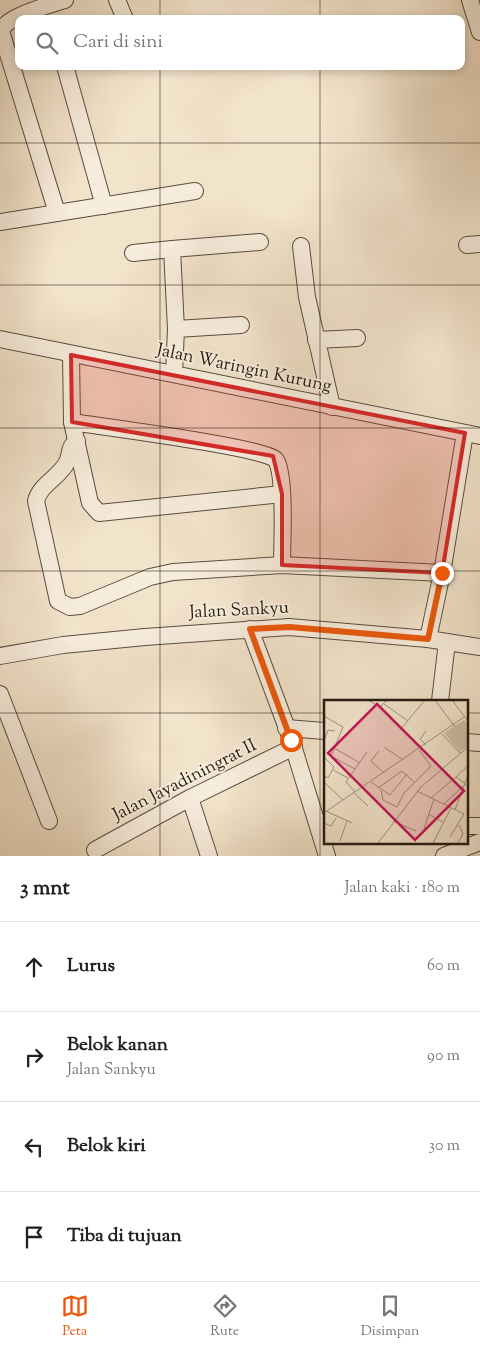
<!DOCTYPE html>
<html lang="id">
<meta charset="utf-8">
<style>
:root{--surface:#fff;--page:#f6f6f6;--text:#222;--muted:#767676;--line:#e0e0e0;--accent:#ea580c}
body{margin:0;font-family:"Sorts Mill Goudy",serif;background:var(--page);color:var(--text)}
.stop{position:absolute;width:15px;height:15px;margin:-11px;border:4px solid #ea580c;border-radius:50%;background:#fff}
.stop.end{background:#ea580c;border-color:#fff;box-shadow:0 1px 5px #0008}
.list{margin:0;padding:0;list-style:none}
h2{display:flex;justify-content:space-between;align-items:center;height:65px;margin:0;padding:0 20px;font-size:21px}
h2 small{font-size:16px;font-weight:400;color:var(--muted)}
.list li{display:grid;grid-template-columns:32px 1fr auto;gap:15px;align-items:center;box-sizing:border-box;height:90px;padding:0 20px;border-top:1px solid var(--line)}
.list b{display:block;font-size:19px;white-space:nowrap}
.list p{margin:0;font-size:16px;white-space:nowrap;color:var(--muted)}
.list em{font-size:16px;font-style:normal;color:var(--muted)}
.icon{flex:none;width:28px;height:28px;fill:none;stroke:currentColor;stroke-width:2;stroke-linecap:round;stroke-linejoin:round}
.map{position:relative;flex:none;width:480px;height:856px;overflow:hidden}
.search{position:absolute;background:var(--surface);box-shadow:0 2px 8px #0003;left:15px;right:15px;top:15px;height:55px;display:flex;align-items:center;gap:12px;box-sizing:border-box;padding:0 18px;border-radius:10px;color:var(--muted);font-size:19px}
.sheet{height:425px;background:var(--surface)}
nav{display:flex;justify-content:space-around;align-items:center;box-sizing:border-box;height:70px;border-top:1px solid var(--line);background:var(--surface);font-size:14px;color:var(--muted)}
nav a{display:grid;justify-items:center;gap:2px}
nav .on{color:var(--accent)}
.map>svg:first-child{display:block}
</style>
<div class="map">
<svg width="480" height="856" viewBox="0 0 480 856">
<rect width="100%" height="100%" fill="#f2e3cb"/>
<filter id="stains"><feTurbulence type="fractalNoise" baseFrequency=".004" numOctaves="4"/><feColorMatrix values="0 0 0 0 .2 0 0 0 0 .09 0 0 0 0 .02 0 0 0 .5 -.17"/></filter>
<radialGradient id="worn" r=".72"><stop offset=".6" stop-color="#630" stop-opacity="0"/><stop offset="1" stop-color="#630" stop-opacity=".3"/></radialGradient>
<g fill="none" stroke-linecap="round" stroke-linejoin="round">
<g stroke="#584d3f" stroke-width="18">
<g id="minor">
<polyline points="117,0 125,19"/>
<polyline points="470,0 480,32"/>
<polyline points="65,66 104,206"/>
<path d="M57,213L1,31C6,16 50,5 65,0"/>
<polyline points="0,222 195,191"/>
<polyline points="467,245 480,244"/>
<polyline points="301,246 307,297 332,407"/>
<polyline points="133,253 172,249"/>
<polyline points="176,329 241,325"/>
<polyline points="0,339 480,436"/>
<polyline points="316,340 357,338"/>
<polyline points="71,355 72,422 90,503 99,513 282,494"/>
<polyline points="174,374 176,329 172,249 260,242"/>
<path d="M72,422C97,426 269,448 276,460C286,477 282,543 282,565"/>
<path d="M77,441C68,447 71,454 67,462C60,477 40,484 36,501L58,601L70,607L80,606L150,577L173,572L282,565L442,573L465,433"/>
<polyline points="250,629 291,739 327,856"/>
<polyline points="428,639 442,573"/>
<polyline points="0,656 63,645 145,637 289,627 428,639 480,647"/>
<polyline points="0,694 49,821"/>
<polyline points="440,701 447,642"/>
<polyline points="286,728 325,731"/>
<polyline points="466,742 480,743"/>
<polyline points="190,798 209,856"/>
<polyline points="466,826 480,826"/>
<polyline points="95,850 190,798 294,747"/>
<polyline points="444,856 480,842"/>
</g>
</g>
<use href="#minor" stroke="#f7eddd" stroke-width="16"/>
</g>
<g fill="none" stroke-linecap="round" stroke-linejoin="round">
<polyline stroke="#ea580c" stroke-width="6" points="291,740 250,629 290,627 428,639 442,573"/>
</g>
<path fill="#d62828" fill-opacity="0.2" stroke="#d62828" stroke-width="4" stroke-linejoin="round" d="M71,355L465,433L442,573L282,565V494L273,456L72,422Z"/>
<path fill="none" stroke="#251b10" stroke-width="1" stroke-opacity="0.55" d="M160,0V19M320,0V19M160,66V856M320,66V856M0,143H480M0,285H480M0,428H480M0,571H480M0,713H325M466,713H480"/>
<g text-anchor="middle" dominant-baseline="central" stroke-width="4" stroke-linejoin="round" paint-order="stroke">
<g font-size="18" fill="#251b10" stroke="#f7eddd">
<text transform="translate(244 369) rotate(12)">Jalan Waringin Kurung</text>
<text transform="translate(239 611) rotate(-3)">Jalan Sankyu</text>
<text transform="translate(185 781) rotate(-27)">Jalan Jayadiningrat II</text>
</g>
</g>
<g transform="translate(324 700)">
<rect width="144" height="144" fill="#f2e3cb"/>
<path d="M140,20L144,24V46L136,52L120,33Z" fill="#cfc1ab"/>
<path fill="none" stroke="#a09380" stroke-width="1" d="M44,0L56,7L63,0M111,0L131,27M128,0L144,21M60,4L84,21M0,16L19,27L7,56L31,69M76,30L101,0M102,31L96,39L102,45M118,34L136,53M0,41L4,30L11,31M60,47L79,60M10,48L36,63M55,51L47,61L60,73M0,57L10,67L4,78L0,76M9,70L24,78M132,77L144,66M47,82L66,95L83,74M1,83L19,100M54,88L78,71L90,82M57,90L59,100L73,107L80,93L107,66L95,50M93,91L140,114L126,137M31,92L22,82L43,52M30,93L44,106M107,98L132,77L144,86M120,104L139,86M131,110L144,75M2,111L28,123M0,113L140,17M104,114L119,122M69,121L92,131M0,123L7,126L12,118M100,129L110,99M16,141L23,121M54,143L97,87L144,47M109,143L127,108M134,143L139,134L135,125"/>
<path fill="#c2185b" fill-opacity="0.15" stroke="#c2185b" stroke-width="2.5" d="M53,4L140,91L91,140L4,53Z"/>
<rect width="144" height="144" fill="none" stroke="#251b10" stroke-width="2.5"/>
</g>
<rect width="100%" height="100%" filter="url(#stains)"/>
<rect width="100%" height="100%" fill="url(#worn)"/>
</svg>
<div class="stop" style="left:291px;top:740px"></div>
<div class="stop end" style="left:442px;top:573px"></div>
<div class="search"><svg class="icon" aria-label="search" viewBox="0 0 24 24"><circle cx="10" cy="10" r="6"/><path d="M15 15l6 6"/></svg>Cari di sini</div>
</div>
<section class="sheet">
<h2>3 mnt<small>Jalan kaki · 180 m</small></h2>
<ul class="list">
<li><svg class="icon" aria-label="ahead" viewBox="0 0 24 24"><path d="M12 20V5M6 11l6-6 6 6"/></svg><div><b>Lurus</b></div><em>60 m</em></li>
<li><svg class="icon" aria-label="right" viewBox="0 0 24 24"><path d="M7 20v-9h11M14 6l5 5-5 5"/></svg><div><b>Belok kanan</b><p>Jalan Sankyu</p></div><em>90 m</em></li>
<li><svg class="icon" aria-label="left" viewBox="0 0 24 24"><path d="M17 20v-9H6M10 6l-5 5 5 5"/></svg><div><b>Belok kiri</b></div><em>30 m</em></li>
<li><svg class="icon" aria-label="arrive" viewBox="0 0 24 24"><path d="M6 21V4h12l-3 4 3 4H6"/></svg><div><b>Tiba di tujuan</b></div></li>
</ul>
</section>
<nav>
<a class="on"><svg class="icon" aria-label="map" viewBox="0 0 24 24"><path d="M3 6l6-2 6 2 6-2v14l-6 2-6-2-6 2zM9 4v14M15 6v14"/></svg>Peta</a>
<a><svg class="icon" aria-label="directions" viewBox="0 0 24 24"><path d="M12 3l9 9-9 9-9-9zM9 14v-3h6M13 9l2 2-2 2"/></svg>Rute</a>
<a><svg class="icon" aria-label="saved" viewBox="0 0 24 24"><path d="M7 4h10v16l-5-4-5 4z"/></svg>Disimpan</a>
</nav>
